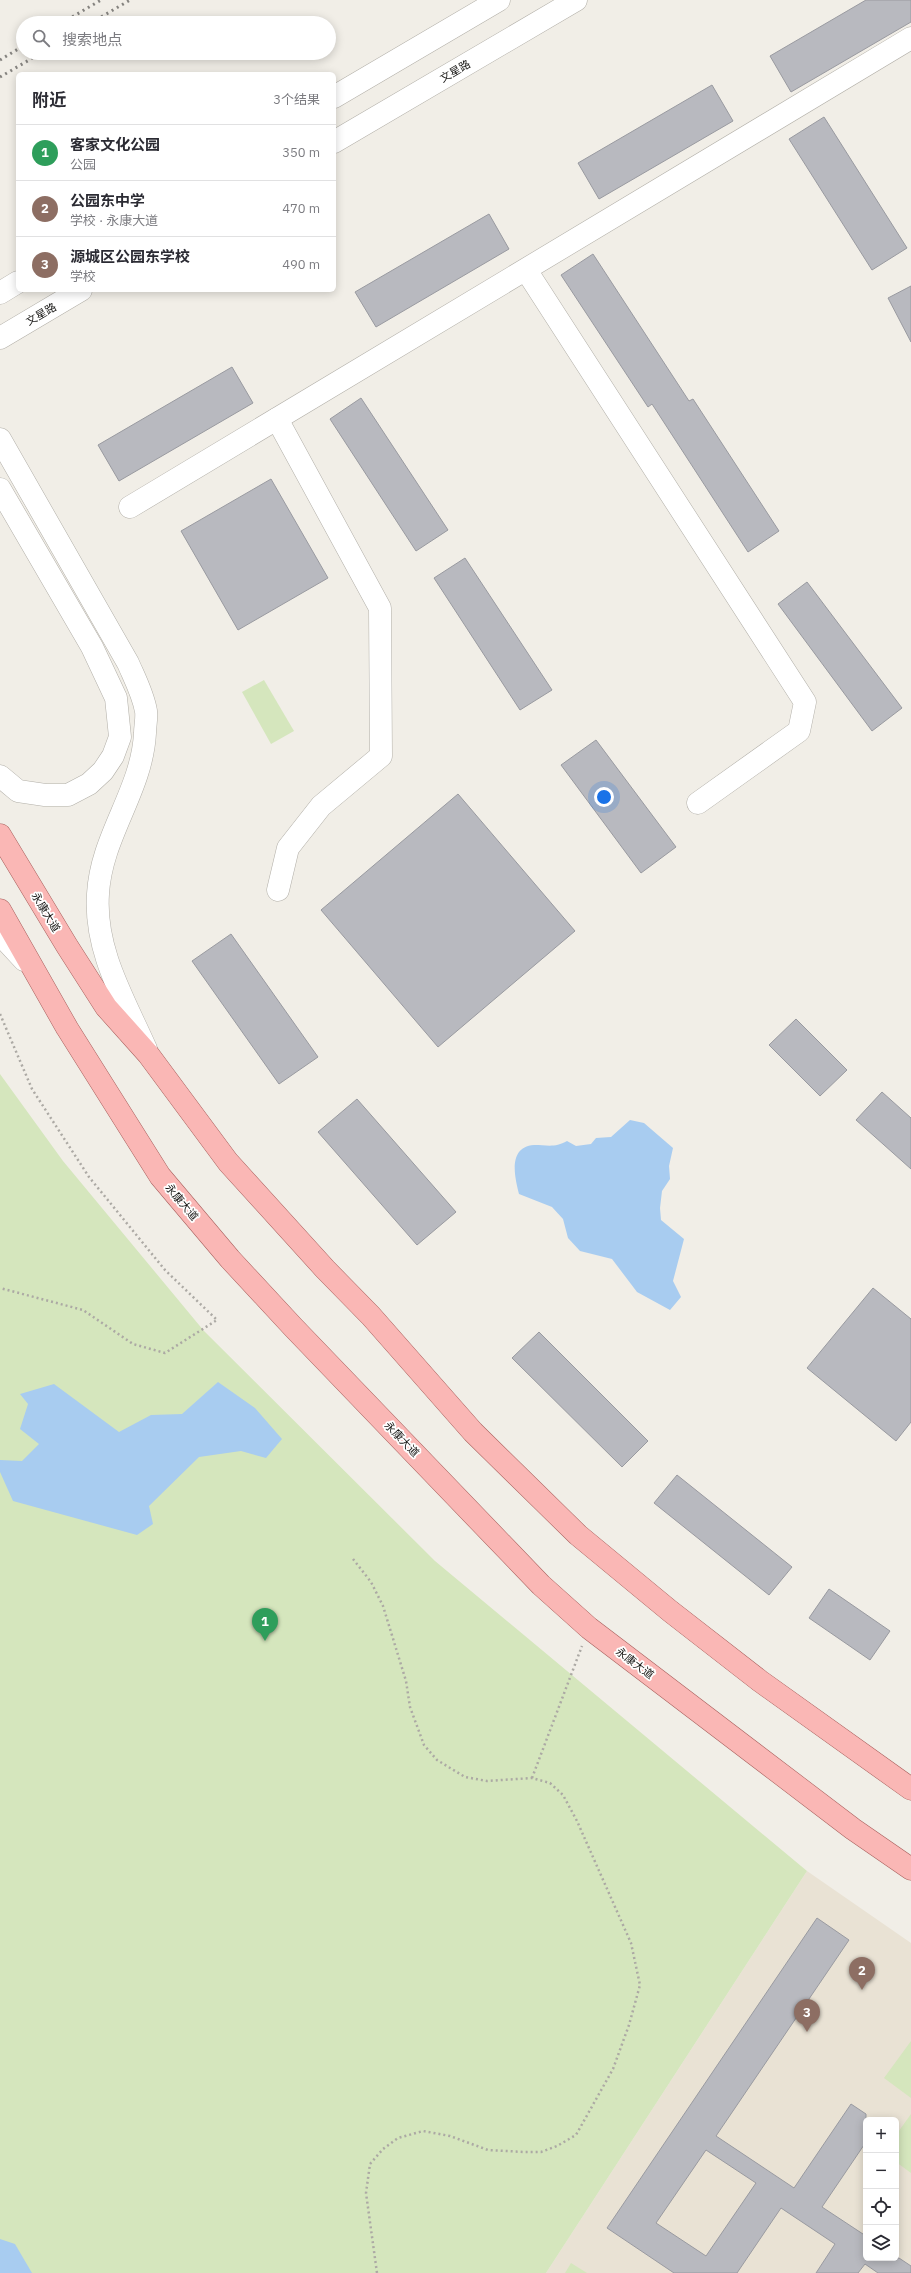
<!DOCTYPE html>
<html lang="zh">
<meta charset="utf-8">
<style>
:root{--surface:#fff;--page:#f7f7f7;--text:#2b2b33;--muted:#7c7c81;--line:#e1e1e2;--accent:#0f766e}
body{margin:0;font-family:"IBM Plex Sans","Noto Sans SC",sans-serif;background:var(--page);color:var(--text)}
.controls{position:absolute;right:12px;bottom:12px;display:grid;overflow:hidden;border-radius:6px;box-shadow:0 2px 10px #0003}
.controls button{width:36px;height:36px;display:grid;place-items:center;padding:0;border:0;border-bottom:1px solid var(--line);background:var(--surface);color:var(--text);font:20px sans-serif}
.you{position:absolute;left:604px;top:797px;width:14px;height:14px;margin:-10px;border:3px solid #fff;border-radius:50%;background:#1a73e8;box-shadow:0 0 0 6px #1a73e833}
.badge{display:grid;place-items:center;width:26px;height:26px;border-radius:50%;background:var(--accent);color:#fff;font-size:13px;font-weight:700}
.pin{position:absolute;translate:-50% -33px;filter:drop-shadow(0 1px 2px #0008)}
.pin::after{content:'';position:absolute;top:21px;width:14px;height:12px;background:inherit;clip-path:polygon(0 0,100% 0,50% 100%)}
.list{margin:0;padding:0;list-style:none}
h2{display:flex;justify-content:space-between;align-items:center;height:52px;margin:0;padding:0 16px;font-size:17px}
h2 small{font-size:13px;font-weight:400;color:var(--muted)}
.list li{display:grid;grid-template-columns:26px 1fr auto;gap:12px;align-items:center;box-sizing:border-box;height:56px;padding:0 16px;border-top:1px solid var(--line)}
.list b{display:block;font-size:15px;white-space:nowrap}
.list p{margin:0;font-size:13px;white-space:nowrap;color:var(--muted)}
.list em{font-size:13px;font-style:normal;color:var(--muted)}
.icon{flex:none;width:22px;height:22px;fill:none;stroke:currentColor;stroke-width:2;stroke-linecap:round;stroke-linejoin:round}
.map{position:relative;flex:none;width:911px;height:2273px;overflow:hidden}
.search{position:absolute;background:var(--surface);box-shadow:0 2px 10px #0003;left:16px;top:16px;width:320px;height:44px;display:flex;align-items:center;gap:10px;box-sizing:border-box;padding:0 14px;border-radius:22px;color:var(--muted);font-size:15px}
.panel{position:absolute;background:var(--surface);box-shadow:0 2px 10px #0003;left:16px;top:72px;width:320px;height:220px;border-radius:6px}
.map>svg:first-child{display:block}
</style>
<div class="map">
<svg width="911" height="2273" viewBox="0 0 911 2273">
<rect width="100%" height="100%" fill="#f1eee7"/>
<path fill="#e9e2d4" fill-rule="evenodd" d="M807,1871L911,1943V2273H546ZM866,2120H896V2258H866Z"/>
<g fill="#d5e6bd">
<polygon points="264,680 294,731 271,744 242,692"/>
<polygon points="0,1074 63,1161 204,1331 435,1561 807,1871 546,2273 0,2273"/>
<polygon points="911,2041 911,2098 884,2078"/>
<polygon points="911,2114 911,2173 896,2162 896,2135"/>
<polygon points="571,2263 587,2273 565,2273"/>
</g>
<g fill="#a8ccf0">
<path d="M630,1120L644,1123L673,1148L669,1166L670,1179L662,1191L660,1208L661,1220L684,1239L673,1281L681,1297L670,1310L637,1292L612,1259L580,1251L568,1238L563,1219L552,1207L519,1194C515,1178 507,1147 534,1145C547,1145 555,1148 567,1141L576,1146L591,1144L596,1138L611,1137Z"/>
<polygon points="218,1382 255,1408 282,1439 266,1458 241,1451 199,1457 149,1506 153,1524 137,1535 13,1501 0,1472 0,1460 22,1461 39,1444 20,1429 28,1404 20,1394 54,1384 119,1432 151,1415 182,1414"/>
<polygon points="0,2239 15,2244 32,2273 0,2273"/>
</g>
<g fill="#b8b9bf" stroke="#999aa0" fill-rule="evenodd">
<polygon points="866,0 911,0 911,22 791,92 770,56"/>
<polygon points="712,85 733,121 599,199 578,163"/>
<polygon points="824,117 907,248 872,270 789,139"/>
<polygon points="489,214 509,249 376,327 355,292"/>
<polygon points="593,254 689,401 693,399 779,531 748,552 652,404 648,407 561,275"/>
<polygon points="911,286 911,342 888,298"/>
<polygon points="232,367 253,403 119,481 98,445"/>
<polygon points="361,398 448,530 416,551 330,419"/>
<polygon points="271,479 328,578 238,630 181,531"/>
<polygon points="465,558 552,690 520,710 434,578"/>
<polygon points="807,582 902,708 872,731 778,604"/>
<polygon points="596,740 676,847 641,873 561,765"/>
<polygon points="458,794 575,931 438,1047 321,910"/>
<polygon points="231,934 318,1057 279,1084 192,961"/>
<polygon points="796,1019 847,1070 820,1096 769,1045"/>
<polygon points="882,1092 911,1118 911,1169 856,1120"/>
<polygon points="357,1099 456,1212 417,1245 318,1132"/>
<polygon points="873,1288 911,1319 911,1422 896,1441 807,1368"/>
<polygon points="539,1332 648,1441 622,1467 512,1358"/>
<polygon points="677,1475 792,1567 769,1595 654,1503"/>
<polygon points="829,1589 890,1631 870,1660 809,1618"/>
<path d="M817,1918L849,1940L716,2136L794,2188L851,2104L866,2114V2142L822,2207L866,2236V2258H899L911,2266V2273H878L865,2264L858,2273H816L835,2244L781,2208L737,2273H674L607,2228ZM706,2150L756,2183L706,2256L656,2223Z"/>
</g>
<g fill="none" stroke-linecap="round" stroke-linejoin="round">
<g stroke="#b2afa8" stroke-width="23">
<g id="minor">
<polyline points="334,97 499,0"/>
<polyline points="334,142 576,0"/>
<polyline points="526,270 805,702 799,731 698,803"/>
<polyline points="0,293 18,282"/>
<polyline points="0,338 81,290"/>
<polyline points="277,419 380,608 381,756 321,806 288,848 278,890"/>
<path d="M0,439L128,663C135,679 143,694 146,711C147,718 145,726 145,733C142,791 101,836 98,894C94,950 124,999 146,1049"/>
<polyline points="0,489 92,647 116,698 120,737 113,756 103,771 89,784 68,795 45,795 18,791 0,776"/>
<polyline points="130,507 911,38"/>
<polyline points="0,934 24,960"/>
</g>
</g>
<g stroke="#a8605d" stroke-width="23">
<g id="major">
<polyline points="0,835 67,946 106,1007 148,1054 228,1162 325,1269 371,1316 473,1432 578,1535 670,1611 760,1681 911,1789"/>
<polyline points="0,910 67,1028 160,1176 230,1259 293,1327 541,1585 589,1628 853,1829 911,1869"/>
</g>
</g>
<g stroke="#aca9a4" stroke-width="2.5" stroke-dasharray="2 3" stroke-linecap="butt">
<polyline points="0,1014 32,1089 89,1177 165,1270 217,1320 165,1353 133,1344 83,1310 0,1288"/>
<polyline points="353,1559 371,1582 383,1606 406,1681 410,1707 424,1745 437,1760 465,1777 487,1781 532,1778 550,1783 563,1795 577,1821 631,1943 640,1985 629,2025 613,2069 576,2135 557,2146 541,2152 524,2152 488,2150 450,2136 423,2131 398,2138 383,2149 370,2164 366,2193 377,2273"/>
<polyline points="532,1778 582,1646"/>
</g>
<use href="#minor" stroke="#fff" stroke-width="22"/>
<use href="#major" stroke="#fab7b5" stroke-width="22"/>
<g stroke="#85837f" stroke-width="3" stroke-dasharray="2 4" stroke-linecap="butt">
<polyline points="62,23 101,0"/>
<polyline points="91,23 130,0"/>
<polyline points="0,60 23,46"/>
<polyline points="0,77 41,53"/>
</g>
</g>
<g text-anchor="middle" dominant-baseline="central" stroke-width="3.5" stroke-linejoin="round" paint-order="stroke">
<g font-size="11" fill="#181715" stroke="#fff">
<text transform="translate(455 71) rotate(-30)">文星路</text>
<text transform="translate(41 314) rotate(-30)">文星路</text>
<text transform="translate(46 912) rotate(59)">永康大道</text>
<text transform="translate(182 1202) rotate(50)">永康大道</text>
<text transform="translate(402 1439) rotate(46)">永康大道</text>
<text transform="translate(635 1663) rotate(37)">永康大道</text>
</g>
</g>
</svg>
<div class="controls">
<button>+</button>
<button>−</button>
<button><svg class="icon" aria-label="locate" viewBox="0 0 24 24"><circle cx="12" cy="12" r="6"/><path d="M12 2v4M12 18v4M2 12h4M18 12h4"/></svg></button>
<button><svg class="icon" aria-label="layers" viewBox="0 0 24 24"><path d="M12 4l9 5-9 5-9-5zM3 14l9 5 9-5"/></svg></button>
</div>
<div class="you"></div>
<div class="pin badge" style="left:265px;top:1641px;background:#2e9e5b">1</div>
<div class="pin badge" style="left:862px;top:1990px;background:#8d6e63">2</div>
<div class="pin badge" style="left:807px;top:2032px;background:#8d6e63">3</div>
<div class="search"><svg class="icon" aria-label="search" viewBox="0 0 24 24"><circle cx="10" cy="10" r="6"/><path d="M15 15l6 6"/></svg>搜索地点</div>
<section class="panel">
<h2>附近<small>3个结果</small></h2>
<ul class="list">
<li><span class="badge" style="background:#2e9e5b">1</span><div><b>客家文化公园</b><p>公园</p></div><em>350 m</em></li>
<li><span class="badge" style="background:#8d6e63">2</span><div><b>公园东中学</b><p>学校 · 永康大道</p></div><em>470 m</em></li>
<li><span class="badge" style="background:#8d6e63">3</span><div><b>源城区公园东学校</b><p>学校</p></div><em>490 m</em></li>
</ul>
</section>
</div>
